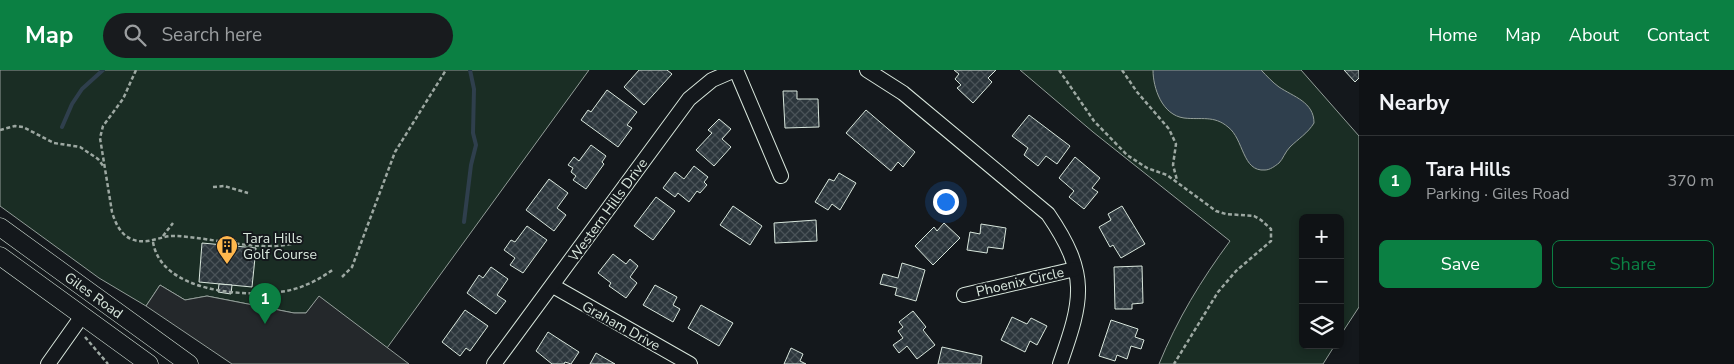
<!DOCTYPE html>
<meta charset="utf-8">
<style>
:root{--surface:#0f1215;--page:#181b1e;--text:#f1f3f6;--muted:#9b9ea0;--line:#2f3234;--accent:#0b8043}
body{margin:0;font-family:"Nunito Sans",sans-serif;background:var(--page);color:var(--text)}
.controls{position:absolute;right:15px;bottom:15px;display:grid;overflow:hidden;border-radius:8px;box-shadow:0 2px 8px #0003}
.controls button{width:45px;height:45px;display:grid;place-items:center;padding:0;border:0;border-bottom:1px solid var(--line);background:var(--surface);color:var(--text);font:25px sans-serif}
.you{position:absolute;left:945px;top:131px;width:18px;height:18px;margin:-12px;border:4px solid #fff;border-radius:50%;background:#1a73e8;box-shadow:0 0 0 8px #1a73e833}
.badge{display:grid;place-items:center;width:32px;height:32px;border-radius:50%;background:var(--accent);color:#fff;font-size:16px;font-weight:700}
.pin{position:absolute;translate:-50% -41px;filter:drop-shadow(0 1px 2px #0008)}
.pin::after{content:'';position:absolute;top:26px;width:18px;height:15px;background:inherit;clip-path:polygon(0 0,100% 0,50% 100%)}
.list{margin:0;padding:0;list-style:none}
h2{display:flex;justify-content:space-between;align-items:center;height:65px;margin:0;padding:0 20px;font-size:21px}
h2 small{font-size:16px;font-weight:400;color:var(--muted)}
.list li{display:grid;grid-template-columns:32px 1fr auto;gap:15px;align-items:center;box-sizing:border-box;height:90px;padding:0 20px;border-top:1px solid var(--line)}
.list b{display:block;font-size:19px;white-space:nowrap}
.list p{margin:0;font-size:16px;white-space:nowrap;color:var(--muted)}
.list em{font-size:16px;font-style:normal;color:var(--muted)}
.actions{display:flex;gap:10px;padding:15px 20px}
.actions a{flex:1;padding:11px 0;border:1px solid var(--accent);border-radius:8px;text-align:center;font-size:18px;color:var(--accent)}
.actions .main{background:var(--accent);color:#fff}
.icon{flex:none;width:28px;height:28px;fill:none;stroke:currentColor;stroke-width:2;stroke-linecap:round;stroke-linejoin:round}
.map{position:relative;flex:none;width:1359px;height:294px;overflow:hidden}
header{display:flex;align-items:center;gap:30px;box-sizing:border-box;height:70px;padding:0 25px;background:var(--accent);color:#fff}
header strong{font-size:24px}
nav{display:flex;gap:28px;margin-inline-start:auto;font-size:18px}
.search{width:350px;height:45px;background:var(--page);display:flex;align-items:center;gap:12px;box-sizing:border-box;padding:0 18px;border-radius:28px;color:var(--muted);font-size:19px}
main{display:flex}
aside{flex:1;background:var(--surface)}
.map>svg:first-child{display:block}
</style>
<header>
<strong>Map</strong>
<div class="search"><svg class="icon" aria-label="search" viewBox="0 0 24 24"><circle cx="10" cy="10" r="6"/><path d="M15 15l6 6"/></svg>Search here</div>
<nav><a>Home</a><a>Map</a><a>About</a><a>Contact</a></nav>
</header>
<main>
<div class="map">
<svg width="1359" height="294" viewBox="0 0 1359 294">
<defs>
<pattern id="building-cross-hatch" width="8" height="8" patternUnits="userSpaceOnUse" patternTransform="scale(1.25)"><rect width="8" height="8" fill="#2c363c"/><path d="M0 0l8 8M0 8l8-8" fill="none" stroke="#4a5358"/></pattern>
</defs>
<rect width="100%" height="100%" fill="#14181c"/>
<g fill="#1a2d24" stroke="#939e99">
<polygon points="0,0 589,0 387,278 319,227 306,243 294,243 207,226 185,230 160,215 146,236 99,208 0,136"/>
<path d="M1020,0H1301L1359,66V237L1340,266V148H1303V275H1335L1323,294H1159C1177,250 1201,210 1230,171L1093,62Z"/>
</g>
<polygon fill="#24282b" stroke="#939e99" points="160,215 185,230 207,226 294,243 306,243 319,226 409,294 232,294 146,236"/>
<path fill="#2f3f4d" stroke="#939e99" d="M1153,0H1261C1267,6 1272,12 1279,17C1294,27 1314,32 1314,53C1308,63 1298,69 1290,77C1285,82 1283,89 1279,93C1275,96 1270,100 1265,100C1242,102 1244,69 1228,57C1214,45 1201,50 1184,48C1162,45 1153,18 1153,0Z"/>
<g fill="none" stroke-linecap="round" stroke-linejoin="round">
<g stroke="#2f3f4d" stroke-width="4">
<polyline points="62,57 72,34 82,19 103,0"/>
<polyline points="464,152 471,95 476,75 473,63 474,19 470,0"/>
</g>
</g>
<g fill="url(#building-cross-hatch)" stroke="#d8e6dc">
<polygon points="639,0 667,0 672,4 644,35 624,17"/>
<polygon points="954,0 996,0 988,8 992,12 973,33 957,18 961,15 955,9 959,4"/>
<polygon points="1344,0 1359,0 1359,8 1355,12"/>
<polygon points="607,20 637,42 627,55 632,58 618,77 581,50 588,40 591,42"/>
<polygon points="783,21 797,21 797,29 818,29 819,57 785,58"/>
<polygon points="866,40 915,82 903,97 898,92 891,101 846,63"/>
<polygon points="1029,45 1070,76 1057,94 1046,86 1038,96 1024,85 1028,78 1012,66"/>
<polygon points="719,49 731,59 722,69 731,77 714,96 696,80 712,63 708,60"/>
<polygon points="591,75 606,86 602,92 604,94 586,119 573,110 576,106 571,102 573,98 568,95 574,87 579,91"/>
<polygon points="1075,87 1100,108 1092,118 1098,122 1084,139 1069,127 1074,121 1059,108"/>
<polygon points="694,96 708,107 704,112 707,115 700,123 697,121 689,132 678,123 675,127 663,118 675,102 684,109"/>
<polygon points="839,103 856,113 840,140 832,134 828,140 815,132 829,109 834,111"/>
<polygon points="549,109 568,123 557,138 566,145 554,161 526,140"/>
<polygon points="656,127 675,141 653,170 634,156"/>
<polygon points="733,136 762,156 750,175 720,155"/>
<polygon points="1122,136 1145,174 1121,188 1113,175 1110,177 1099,157 1111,150 1108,144"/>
<polygon points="816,150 817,171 775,173 774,153"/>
<polygon points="944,153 960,168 933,195 915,176 934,157 937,161"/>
<polygon points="981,154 1006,158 1003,179 988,177 987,183 967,180 970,162 980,164"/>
<polygon points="527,156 547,170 523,203 510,195 515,188 504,180 511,170 515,172"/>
<polygon points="224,169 236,170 235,177 223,175"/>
<polygon points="202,173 256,178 252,217 199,212"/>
<polygon points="613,184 626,194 630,189 638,196 630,207 637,213 626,228 609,216 611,213 598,203"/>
<polygon points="902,193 925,200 916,231 895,225 897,218 880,214 883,204 898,208"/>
<polygon points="1142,196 1143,233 1132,234 1132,239 1115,239 1114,197"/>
<polygon points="491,197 508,209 497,225 506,231 496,244 467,223 479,205 483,208"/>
<polygon points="219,214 232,215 231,224 218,222"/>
<polygon points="655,215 677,227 673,235 680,239 673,252 643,235"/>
<polygon points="701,235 733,253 719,276 688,258"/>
<polygon points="465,240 488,256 470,281 466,278 460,286 442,272"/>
<polygon points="913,241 926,257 923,260 935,275 917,289 907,276 899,283 893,275 903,268 898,261 903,257 899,252"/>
<polygon points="1012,247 1027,254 1031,248 1047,256 1037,275 1030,271 1025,282 1001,270"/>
<polygon points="1111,250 1138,259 1135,267 1144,270 1141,279 1131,276 1127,289 1117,285 1115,291 1099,286"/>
<polygon points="548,262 579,282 571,294 565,292 564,294 552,294 536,281"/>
<polygon points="942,277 982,286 981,294 938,294"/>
<polygon points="791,278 803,284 800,291 806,294 784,294"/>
<polygon points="596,283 615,294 590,294"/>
</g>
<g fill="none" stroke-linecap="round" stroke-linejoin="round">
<g stroke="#d8e6dc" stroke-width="16">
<g id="minor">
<polyline points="736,0 781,106"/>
<path d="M867,0L903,23L1048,144C1089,204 1083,229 1060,294"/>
<polyline points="553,216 690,294"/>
<polyline points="964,225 1075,199"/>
<polyline points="48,294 82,246"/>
<polyline points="494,294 689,29 712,10 735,0"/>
</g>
</g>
<g stroke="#d8e6dc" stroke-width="19">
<g id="major">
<path id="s1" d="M0,157L189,294"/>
<polyline points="0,186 149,294"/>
</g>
</g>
<g stroke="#9da8a2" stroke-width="2.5" stroke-dasharray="4 2.5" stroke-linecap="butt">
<path d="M136,0L123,29L103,56L100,68L112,142C115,152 120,164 131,169C148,176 160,165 176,166C217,168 263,184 303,171"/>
<polyline points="1059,0 1094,51 1127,85 1147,98 1167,105 1216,141 1226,144 1254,146 1261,150 1271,159 1271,171 1236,201 1218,222 1174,294"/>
<polyline points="1122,0 1137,22 1169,59 1176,74 1173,95 1177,110"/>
<polyline points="0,60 15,56 23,57 54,73 80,77 98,89 104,97"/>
<polyline points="213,117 224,116 248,123"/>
<polyline points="163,166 173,153"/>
<path d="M153,172C161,222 245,228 286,221C303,218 320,209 334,199"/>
<polyline points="342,207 352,197 395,82 446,0"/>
<polyline points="85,267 108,294"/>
</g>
<use href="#minor" stroke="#14181c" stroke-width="14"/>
<use href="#major" stroke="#14181c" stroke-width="18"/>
</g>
<defs>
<g id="building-pin" transform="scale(1.125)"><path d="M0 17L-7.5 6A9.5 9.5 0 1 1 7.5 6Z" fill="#ffb74d" stroke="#14181c"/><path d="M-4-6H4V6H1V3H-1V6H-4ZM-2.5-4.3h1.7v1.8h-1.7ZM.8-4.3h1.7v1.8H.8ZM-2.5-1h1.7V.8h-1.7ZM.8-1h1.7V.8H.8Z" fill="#111"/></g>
</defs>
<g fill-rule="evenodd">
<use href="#building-pin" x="227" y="176"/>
</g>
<g text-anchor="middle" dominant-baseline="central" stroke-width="4" stroke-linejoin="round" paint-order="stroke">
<g font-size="14" fill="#d8e6dc" stroke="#14181c">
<text transform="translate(608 140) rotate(-54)">Western Hills Drive</text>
<text transform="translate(1020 212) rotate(-13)">Phoenix Circle</text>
<text stroke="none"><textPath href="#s1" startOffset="116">Giles Road</textPath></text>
<text transform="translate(621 256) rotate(29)">Graham Drive</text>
</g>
<g font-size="14" fill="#d8e6dc" stroke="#14181c" text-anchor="start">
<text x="243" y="168">Tara Hills<tspan x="243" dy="16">Golf Course</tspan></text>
</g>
</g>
</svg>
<div class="controls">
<button>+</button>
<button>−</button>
<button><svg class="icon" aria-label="layers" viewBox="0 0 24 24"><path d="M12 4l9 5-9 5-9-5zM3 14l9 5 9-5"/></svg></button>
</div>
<div class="you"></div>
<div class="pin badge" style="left:265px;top:254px">1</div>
</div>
<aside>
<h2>Nearby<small></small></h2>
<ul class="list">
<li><span class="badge">1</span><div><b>Tara Hills</b><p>Parking · Giles Road</p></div><em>370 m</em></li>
</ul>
<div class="actions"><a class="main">Save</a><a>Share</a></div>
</aside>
</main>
